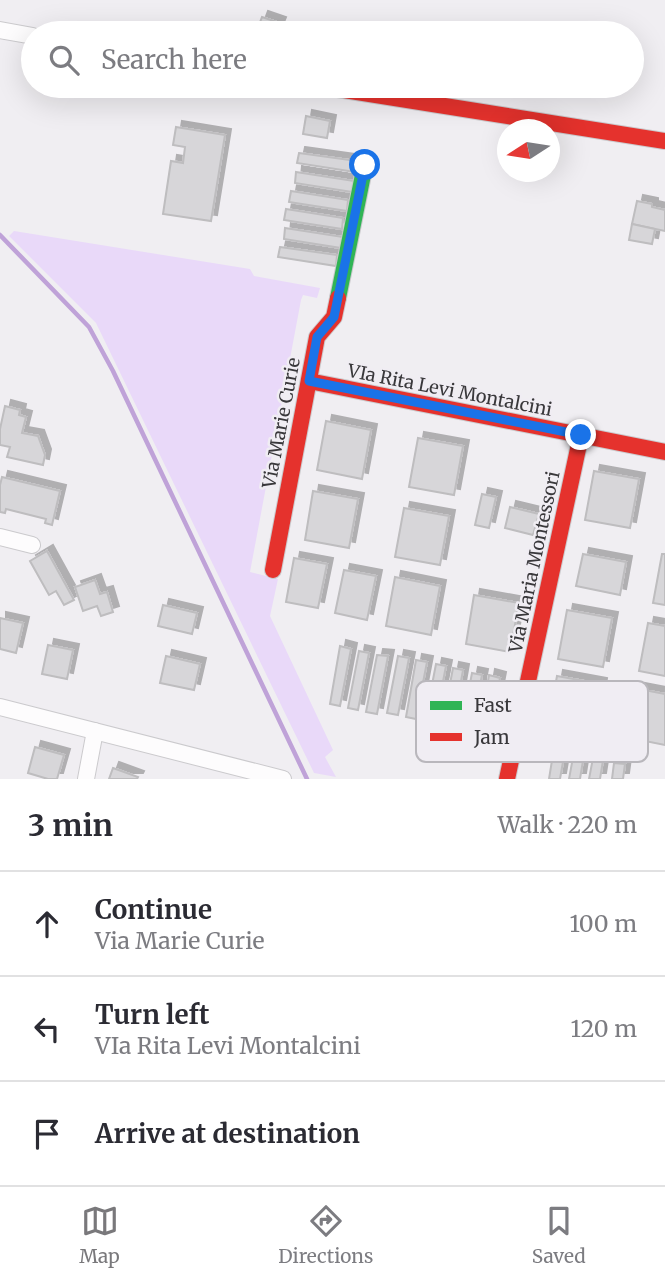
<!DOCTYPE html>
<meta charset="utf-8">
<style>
:root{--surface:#fff;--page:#f2f2f3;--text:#2b2b33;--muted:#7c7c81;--line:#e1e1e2;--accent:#79787b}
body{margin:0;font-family:Merriweather,serif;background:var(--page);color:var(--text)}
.compass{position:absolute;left:497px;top:119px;width:63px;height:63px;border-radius:50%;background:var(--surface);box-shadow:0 7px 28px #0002;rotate:258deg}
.stop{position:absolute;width:21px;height:21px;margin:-16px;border:5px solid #1a73e8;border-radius:50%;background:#fff}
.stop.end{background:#1a73e8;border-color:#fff;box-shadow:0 2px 7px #0008}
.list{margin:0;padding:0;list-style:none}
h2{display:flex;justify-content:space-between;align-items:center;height:91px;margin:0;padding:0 28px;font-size:30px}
h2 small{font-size:23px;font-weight:400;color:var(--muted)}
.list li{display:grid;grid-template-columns:46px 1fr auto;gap:21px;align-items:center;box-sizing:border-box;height:105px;padding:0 28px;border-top:2px solid var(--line)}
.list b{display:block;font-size:26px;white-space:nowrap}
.list p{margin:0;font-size:23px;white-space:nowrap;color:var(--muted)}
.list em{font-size:23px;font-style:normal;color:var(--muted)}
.icon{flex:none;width:38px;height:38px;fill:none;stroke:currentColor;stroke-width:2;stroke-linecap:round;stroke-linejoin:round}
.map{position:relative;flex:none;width:665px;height:779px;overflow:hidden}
.search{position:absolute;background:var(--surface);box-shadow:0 7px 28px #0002;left:21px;right:21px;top:21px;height:77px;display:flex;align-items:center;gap:18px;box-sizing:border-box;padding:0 24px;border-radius:38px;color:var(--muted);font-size:26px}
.sheet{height:406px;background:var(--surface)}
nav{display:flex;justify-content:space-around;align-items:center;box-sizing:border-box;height:98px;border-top:2px solid var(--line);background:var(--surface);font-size:19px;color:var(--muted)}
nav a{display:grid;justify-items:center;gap:4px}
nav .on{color:var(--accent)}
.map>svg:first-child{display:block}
</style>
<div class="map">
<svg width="665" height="779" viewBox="0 0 665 779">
<defs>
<filter id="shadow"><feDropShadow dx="6" dy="-6" stdDeviation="0" flood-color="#0004"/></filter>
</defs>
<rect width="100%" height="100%" fill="#f0eef2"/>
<polygon fill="#e9d9f9" points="14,231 250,269 254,276 320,288 317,298 303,295 301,300 250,572 278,579 270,616 333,750 325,757 336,777 314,773 96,323 9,236"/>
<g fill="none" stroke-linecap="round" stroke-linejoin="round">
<polyline stroke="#bfa2d8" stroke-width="4.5" points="0,235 89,327 113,371 307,779"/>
</g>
<g fill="#d7d6d9" stroke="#bebdbf" stroke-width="2" filter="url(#shadow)">
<polygon points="262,17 280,23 276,33 256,33"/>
<polygon points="306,116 330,121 327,138 303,134"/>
<polygon points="176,127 225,135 211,221 163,214 171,161 183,163 185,147 173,145"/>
<polygon points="299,153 357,161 355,172 297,163"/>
<polygon points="296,172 354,181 352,192 295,183"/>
<polygon points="291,191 348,200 347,211 289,202"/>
<polygon points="637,201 652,204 652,207 665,210 665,231 632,224"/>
<polygon points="286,209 343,218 342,229 284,220"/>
<polygon points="632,224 655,229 652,244 629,240"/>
<polygon points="285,228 343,237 341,248 284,239"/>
<polygon points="280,247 337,255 336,266 278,257"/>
<polygon points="5,406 20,410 19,415 26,417 22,433 38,436 45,455 43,465 7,457 10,447 0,445 0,429"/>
<polygon points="326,421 371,430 362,479 317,470"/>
<polygon points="418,438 463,446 454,495 409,487"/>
<polygon points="594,471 639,479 630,528 585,520"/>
<polygon points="2,477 60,491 52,525 45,523 46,519 6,509 5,513 0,512 0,485"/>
<polygon points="313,491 358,499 349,548 305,540"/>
<polygon points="482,494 496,497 489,528 475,525"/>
<polygon points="510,507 539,514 533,535 505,528"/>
<polygon points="404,508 449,516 440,565 395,557"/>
<polygon points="47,551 74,600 64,605 56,591 49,595 30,561"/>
<polygon points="583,554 626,562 620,595 576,586"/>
<polygon points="662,554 665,554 665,605 653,603"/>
<polygon points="294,558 327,564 318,608 286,602"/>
<polygon points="344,570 376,576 367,620 335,613"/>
<polygon points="395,577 440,586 431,635 386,626"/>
<polygon points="95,580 100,594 107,592 113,612 101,616 97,606 83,611 75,587"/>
<polygon points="474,595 519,603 510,652 466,644"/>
<polygon points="163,605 197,613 192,634 158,626"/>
<polygon points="567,610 612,618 603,667 558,659"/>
<polygon points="0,618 23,623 16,653 0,649"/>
<polygon points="648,623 665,626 665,676 639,671"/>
<polygon points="48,645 73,650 67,679 42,674"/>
<polygon points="340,646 351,649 340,706 330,704"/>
<polygon points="359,651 369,653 358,710 348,708"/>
<polygon points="377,655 388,656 377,714 366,712"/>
<polygon points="166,656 200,664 194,690 160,683"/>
<polygon points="398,656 409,658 398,715 387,713"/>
<polygon points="416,660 427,662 416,719 406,717"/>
<polygon points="436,664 446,666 435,723 425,721"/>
<polygon points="453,668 463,670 453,727 442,726"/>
<polygon points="472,673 482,675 471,732 461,730"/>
<polygon points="489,675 500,678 489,735 479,733"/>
<polygon points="557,676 601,684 593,733 548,725"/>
<polygon points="639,689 665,694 665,745 630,738"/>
<polygon points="35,747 64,755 57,779 48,779 28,773"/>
<polygon points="554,748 565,750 560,779 549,779"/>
<polygon points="574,752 584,754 580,779 569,779"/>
<polygon points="593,758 603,760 600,779 589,779"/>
<polygon points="614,763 625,764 623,779 612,779"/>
<polygon points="113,768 138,777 137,779 109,779"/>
</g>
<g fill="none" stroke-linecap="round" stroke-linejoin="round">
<g stroke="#cbcacd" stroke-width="18">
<g id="street">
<polyline points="0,30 33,36"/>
<polyline points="0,537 32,545"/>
<polyline points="0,707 283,779"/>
<polyline points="86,779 95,731"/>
</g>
</g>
<g stroke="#cbcacd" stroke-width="18">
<polyline id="fast" points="338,298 365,165"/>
</g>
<g stroke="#cbcacd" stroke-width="18">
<g id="jam">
<polyline points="319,86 665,141"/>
<polyline points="309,381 665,452"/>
<polyline points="273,570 317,337 334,317 338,298"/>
<polyline points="507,779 581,435"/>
</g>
</g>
<use href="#street" stroke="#fdfcfd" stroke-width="16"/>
<use href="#fast" stroke="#30b455" stroke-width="16"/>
<use href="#jam" stroke="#e5322d" stroke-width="16"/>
</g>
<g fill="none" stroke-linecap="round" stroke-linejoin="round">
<polyline stroke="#1a73e8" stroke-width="9" points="365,165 334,317 317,337 309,381 581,435"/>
</g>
<g text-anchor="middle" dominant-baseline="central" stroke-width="5" stroke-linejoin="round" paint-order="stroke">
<g font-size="18" fill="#39383b" stroke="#f0edf3">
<text transform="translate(450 390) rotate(11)">VIa Rita Levi Montalcini</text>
<text transform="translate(281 423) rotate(-79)">Via Marie Curie</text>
<text transform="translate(534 562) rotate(-78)">Via Maria Montessori</text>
</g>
</g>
<rect x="416" y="681" width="232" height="81" rx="10" fill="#f0edf3" stroke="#b9b7bc" stroke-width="2"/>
<rect x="430" y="701" width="32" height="9" fill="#30b455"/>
<rect x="430" y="733" width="32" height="8" fill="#e5322d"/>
<g font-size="19" fill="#39383b">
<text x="474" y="712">Fast</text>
<text x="474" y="744">Jam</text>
</g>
</svg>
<svg class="compass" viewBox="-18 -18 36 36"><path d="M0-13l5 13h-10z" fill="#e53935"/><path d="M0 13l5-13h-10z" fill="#7c7c81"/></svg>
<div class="stop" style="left:365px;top:165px"></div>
<div class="stop end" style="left:581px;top:435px"></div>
<div class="search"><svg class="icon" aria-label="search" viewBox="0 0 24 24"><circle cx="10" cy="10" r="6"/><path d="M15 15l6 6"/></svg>Search here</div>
</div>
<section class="sheet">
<h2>3 min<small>Walk · 220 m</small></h2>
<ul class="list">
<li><svg class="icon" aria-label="ahead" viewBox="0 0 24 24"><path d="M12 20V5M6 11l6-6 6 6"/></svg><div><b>Continue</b><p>Via Marie Curie</p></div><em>100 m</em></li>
<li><svg class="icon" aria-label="left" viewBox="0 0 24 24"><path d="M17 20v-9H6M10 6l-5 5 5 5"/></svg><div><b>Turn left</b><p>VIa Rita Levi Montalcini</p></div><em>120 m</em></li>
<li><svg class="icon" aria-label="arrive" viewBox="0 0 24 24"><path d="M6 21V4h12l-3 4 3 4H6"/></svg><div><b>Arrive at destination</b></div></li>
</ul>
</section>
<nav>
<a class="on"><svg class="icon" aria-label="map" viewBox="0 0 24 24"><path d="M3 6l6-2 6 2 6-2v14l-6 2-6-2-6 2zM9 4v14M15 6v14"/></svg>Map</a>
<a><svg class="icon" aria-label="directions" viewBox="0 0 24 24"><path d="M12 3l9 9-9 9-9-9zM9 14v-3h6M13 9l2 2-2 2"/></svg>Directions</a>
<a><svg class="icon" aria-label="saved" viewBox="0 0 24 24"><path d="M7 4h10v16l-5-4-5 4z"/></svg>Saved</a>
</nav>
